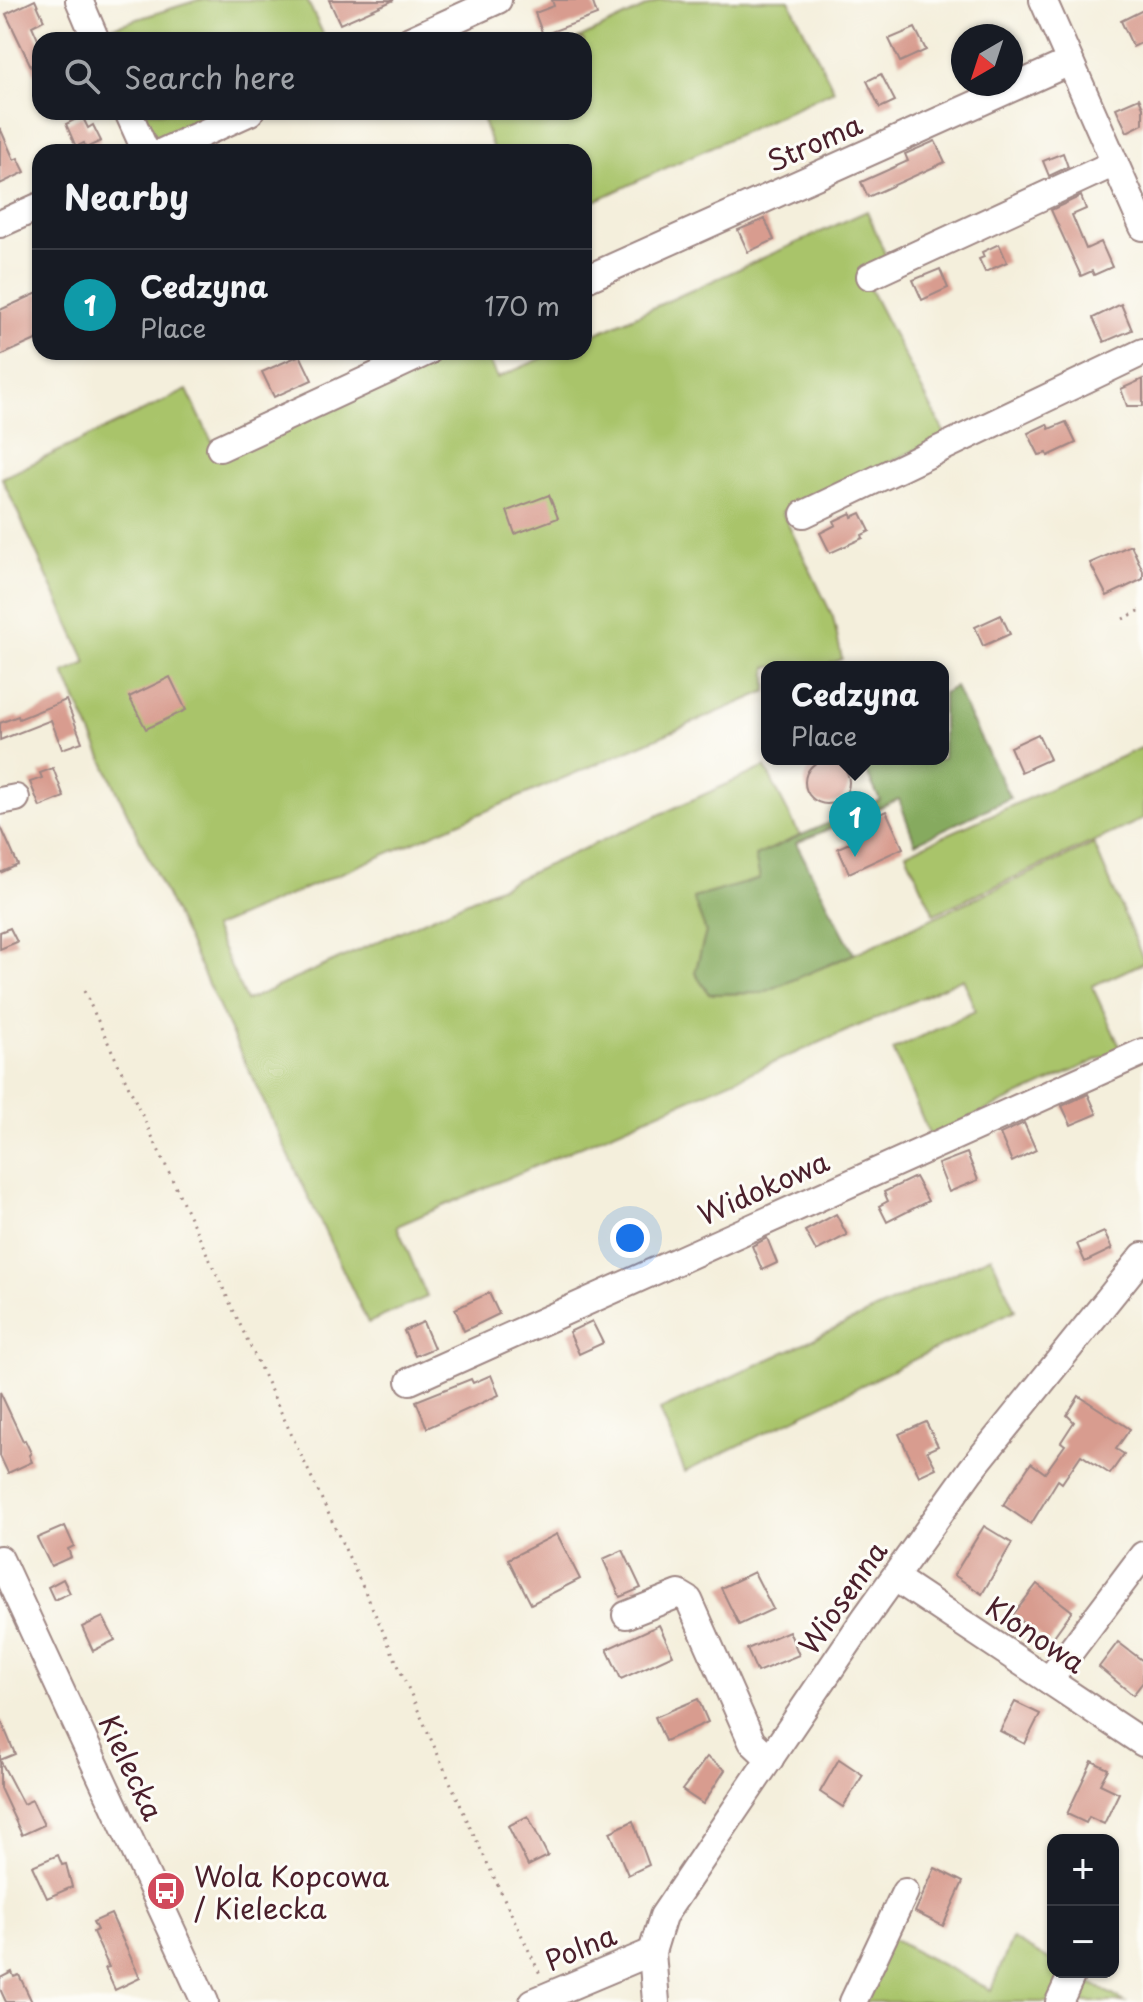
<!DOCTYPE html>
<meta charset="utf-8">
<style>
:root{--surface:#171b24;--page:#242831;--text:#f1f3f6;--muted:#9ea1a6;--line:#363941;--accent:#b45309}
body{margin:0;font-family:"Playpen Sans",sans-serif;background:var(--page);color:var(--text)}
.controls{position:absolute;right:24px;bottom:24px;display:grid;overflow:hidden;border-radius:16px;box-shadow:0 2px 6px #0004}
.controls button{width:72px;height:72px;display:grid;place-items:center;padding:0;border:0;border-bottom:2px solid var(--line);background:var(--surface);color:var(--text);font:40px sans-serif}
.compass{position:absolute;left:951px;top:24px;width:72px;height:72px;border-radius:50%;background:var(--surface);box-shadow:0 2px 6px #0004;rotate:219deg}
.you{position:absolute;left:630px;top:1238px;width:28px;height:28px;margin:-20px;border:6px solid #fff;border-radius:50%;background:#1a73e8;box-shadow:0 0 0 12px #1a73e833}
.badge{display:grid;place-items:center;width:52px;height:52px;border-radius:50%;background:var(--accent);color:#fff;font-size:26px;font-weight:700}
.pin{position:absolute;translate:-50% -66px;filter:drop-shadow(0 2px 4px #0008)}
.pin::after{content:'';position:absolute;top:42px;width:28px;height:24px;background:inherit;clip-path:polygon(0 0,100% 0,50% 100%)}
.popup{position:absolute;left:761px;top:661px;width:188px;height:104px;box-sizing:border-box;display:grid;place-content:center;border-radius:16px;background:var(--surface);filter:drop-shadow(0 2px 6px #0005);font-size:26px;white-space:nowrap;color:var(--muted)}
.popup b{font-size:30px;color:var(--text)}
.popup::after{content:'';position:absolute;left:50%;top:100%;margin-left:-16px;border:16px solid transparent;border-top-color:var(--surface)}
.list{margin:0;padding:0;list-style:none}
h2{display:flex;justify-content:space-between;align-items:center;height:104px;margin:0;padding:0 32px;font-size:34px}
h2 small{font-size:26px;font-weight:400;color:var(--muted)}
.list li{display:grid;grid-template-columns:52px 1fr auto;gap:24px;align-items:center;box-sizing:border-box;height:112px;padding:0 32px;border-top:2px solid var(--line)}
.list b{display:block;font-size:30px;white-space:nowrap}
.list p{margin:0;font-size:26px;white-space:nowrap;color:var(--muted)}
.list em{font-size:26px;font-style:normal;color:var(--muted)}
.icon{flex:none;width:44px;height:44px;fill:none;stroke:currentColor;stroke-width:2;stroke-linecap:round;stroke-linejoin:round}
.map{position:relative;flex:none;width:1143px;height:2002px;overflow:hidden}
.search{position:absolute;background:var(--surface);box-shadow:0 2px 6px #0004;left:32px;top:32px;width:560px;height:88px;display:flex;align-items:center;gap:20px;box-sizing:border-box;padding:0 28px;border-radius:24px;color:var(--muted);font-size:30px}
.panel{position:absolute;background:var(--surface);box-shadow:0 2px 6px #0004;left:32px;top:144px;width:560px;height:216px;border-radius:24px}
.map>svg:first-child{display:block}
</style>
<div class="map">
<svg width="1143" height="2002" viewBox="0 0 1143 2002">
<rect width="100%" height="100%" fill="#fdfcf7"/>
<filter id="ink" filterUnits="userSpaceOnUse"><feTurbulence type="fractalNoise" baseFrequency=".0125" numOctaves="2"/><feDisplacementMap in="SourceGraphic" scale="16" xChannelSelector="R" yChannelSelector="G"/><feConvolveMatrix kernelMatrix="1 2 1 2 8 2 1 2 1" color-interpolation-filters="sRGB"/></filter>
<filter id="wash" filterUnits="userSpaceOnUse"><feTurbulence type="fractalNoise" baseFrequency=".006" numOctaves="4" result="noise"/><feDisplacementMap in="SourceGraphic" scale="32" xChannelSelector="R" yChannelSelector="G"/><feGaussianBlur stdDeviation="1.8" result="paint"/><feColorMatrix in="noise" values="0 0 0 0 0 0 0 0 0 0 0 0 0 0 0 0 0 1.4 0 .05"/><feComposite in="paint" operator="in"/></filter>
<g filter="url(#wash)">
<rect width="100%" height="100%" fill="#f4efdc"/>
<g fill="#a9c46a" stroke="#7a724a" stroke-width="2">
<polygon points="198,0 307,0 326,40 107,40 103,30"/>
<polygon points="660,0 789,0 834,90 584,206 584,152 494,152 480,112 584,112 584,40 576,40"/>
<polygon points="140,112 223,112 155,144"/>
<polygon points="867,211 886,256 860,270 946,436 782,512 833,617 842,659 823,667 767,667 767,691 213,928 246,1001 765,767 800,836 756,856 760,879 706,932 695,973 709,994 762,993 854,954 1094,844 1143,959 1143,963 1092,986 1121,1049 930,1136 893,1050 975,1011 963,978 881,1016 397,1226 427,1297 368,1323 117,791 64,673 87,663 2,478 187,390 212,442 427,352 485,352 497,378 556,352 584,352 584,339"/>
<polygon points="1143,747 1143,819 934,914 906,853"/>
<polygon points="991,1256 1015,1310 685,1472 660,1410"/>
<polygon points="884,1935 991,1990 1012,1939 1053,1962 1053,1972 1071,1972 1125,2002 853,2002"/>
</g>
<polygon fill="#86aa5e" stroke="#686444" stroke-width="2" points="955,687 1010,798 915,843 899,799 796,843 854,954 762,993 709,994 695,973 706,932 693,898 760,879 755,856 880,800 860,759 943,759 943,693"/>
<g id="blocks">
<g fill="#d89c8f">
<polygon points="35,0 44,20 32,26 40,44 40,85 6,14"/>
<polygon points="329,0 394,0 340,24"/>
<polygon points="552,0 592,0 597,15 543,35 535,13 554,6"/>
<polygon points="1143,10 1143,42 1133,47 1121,21"/>
<polygon points="915,28 926,50 900,62 889,39"/>
<polygon points="881,74 895,101 880,108 867,81"/>
<polygon points="1139,98 1143,107 1143,124 1127,132 1116,108"/>
<polygon points="82,116 88,128 93,125 101,141 86,148 84,143 76,147 66,124"/>
<polygon points="0,128 14,160 18,158 25,172 0,184"/>
<polygon points="935,141 945,162 868,197 861,182 908,161 905,154"/>
<polygon points="1063,153 1068,167 1049,176 1043,161"/>
<polygon points="1081,196 1086,209 1072,215 1086,249 1101,242 1112,267 1094,275 1092,271 1081,276 1051,210"/>
<polygon points="765,219 774,240 748,252 738,230"/>
<polygon points="999,244 1007,262 985,272 979,259 984,257 982,252"/>
<polygon points="940,269 948,288 922,300 913,280"/>
<polygon points="40,292 40,338 0,356 0,310"/>
<polygon points="1121,304 1132,330 1104,342 1093,318"/>
<polygon points="300,355 312,380 274,397 262,372"/>
<polygon points="1143,379 1143,406 1127,406 1121,389"/>
<polygon points="1066,422 1076,443 1048,456 1047,453 1039,455 1028,433 1047,424 1049,429"/>
<polygon points="549,495 558,518 515,534 507,511"/>
<polygon points="851,513 852,517 861,513 870,531 862,535 863,538 830,553 820,533 836,525 834,521"/>
<polygon points="1131,545 1143,571 1143,579 1107,596 1090,563"/>
<polygon points="1001,615 1010,634 983,646 975,627"/>
<polygon points="170,677 186,710 146,729 129,697"/>
<polygon points="66,700 82,742 62,749 51,720 0,740 0,723 18,716 19,719"/>
<polygon points="1038,734 1050,759 1021,772 1010,747"/>
<circle cx="827" cy="782" r="22"/>
<polygon points="53,768 64,797 40,807 30,782 42,778 40,773"/>
<polygon points="886,811 903,848 849,873 838,848 852,842 846,830"/>
<polygon points="0,825 18,865 0,873"/>
<polygon points="10,928 17,942 0,949 0,932"/>
<polygon points="1088,1094 1097,1114 1071,1125 1062,1106"/>
<polygon points="1024,1123 1036,1150 1012,1162 1000,1134"/>
<polygon points="967,1153 978,1180 949,1192 938,1164"/>
<polygon points="915,1177 928,1201 887,1222 879,1206 888,1201 884,1192"/>
<polygon points="836,1214 847,1235 816,1251 805,1231"/>
<polygon points="1104,1232 1112,1249 1085,1262 1077,1244"/>
<polygon points="767,1238 777,1263 762,1270 752,1246"/>
<polygon points="489,1293 499,1314 464,1331 455,1309"/>
<polygon points="592,1321 603,1343 579,1354 569,1332"/>
<polygon points="423,1322 434,1348 415,1356 404,1331"/>
<polygon points="491,1375 499,1395 427,1428 416,1401 471,1379 473,1383"/>
<polygon points="0,1392 23,1441 25,1440 31,1453 29,1455 32,1462 8,1473 0,1456"/>
<polygon points="1079,1396 1130,1429 1116,1449 1124,1454 1110,1474 1081,1455 1062,1483 1058,1480 1031,1524 1003,1505 1031,1463 1045,1473 1065,1445 1061,1442 1074,1422 1067,1415"/>
<polygon points="926,1422 938,1446 927,1451 936,1468 919,1476 899,1434"/>
<polygon points="65,1526 74,1546 68,1549 71,1557 51,1566 37,1538"/>
<polygon points="984,1526 1012,1543 982,1594 954,1575"/>
<polygon points="557,1534 580,1579 531,1604 508,1559"/>
<polygon points="623,1550 641,1588 620,1597 603,1559"/>
<polygon points="754,1572 773,1609 739,1625 721,1588"/>
<polygon points="63,1579 70,1593 54,1600 48,1587"/>
<polygon points="1037,1584 1072,1611 1049,1643 1013,1615"/>
<polygon points="103,1617 115,1640 93,1651 82,1627"/>
<polygon points="659,1625 673,1655 621,1679 607,1649"/>
<polygon points="789,1631 799,1655 757,1672 747,1649"/>
<polygon points="1118,1642 1143,1661 1143,1682 1133,1695 1099,1667"/>
<polygon points="698,1699 708,1722 665,1741 655,1717"/>
<polygon points="1015,1702 1040,1714 1025,1744 1000,1731"/>
<polygon points="0,1718 15,1754 0,1760 23,1804 32,1800 44,1825 22,1835 0,1788"/>
<polygon points="707,1757 725,1770 703,1804 682,1790"/>
<polygon points="839,1759 863,1775 843,1807 820,1792"/>
<polygon points="1092,1761 1108,1769 1100,1784 1119,1793 1104,1824 1089,1817 1086,1823 1067,1814"/>
<polygon points="528,1816 548,1856 528,1866 508,1826"/>
<polygon points="633,1821 649,1865 628,1875 610,1832"/>
<polygon points="58,1855 62,1865 66,1864 72,1887 47,1898 32,1866"/>
<polygon points="935,1868 963,1882 943,1926 915,1912"/>
<polygon points="111,1914 140,1978 115,1990 105,1968 109,1967 93,1932 97,1930 93,1922"/>
<polygon points="12,1972 14,1977 19,1975 32,2002 6,2002 0,1989 0,1978"/>
</g>
</g>
</g>
<g filter="url(#ink)">
<use href="#blocks" fill-opacity="0" stroke="#9f8784" stroke-width="2"/>
<g fill="none" stroke-linecap="round" stroke-linejoin="round">
<g stroke="#9f8784" stroke-width="30">
<g id="minor">
<polyline points="79,0 96,40"/>
<polyline points="1043,0 1143,227"/>
<polyline points="410,40 498,0"/>
<polyline points="128,112 146,152"/>
<polyline points="162,152 250,112"/>
<polyline points="0,224 40,206"/>
<polyline points="870,276 1115,163"/>
<polyline points="584,280 1070,62"/>
<polyline points="220,448 427,352"/>
<polyline points="804,514 1143,352"/>
<polyline points="0,801 16,798"/>
<polyline points="410,1381 1143,1052"/>
<polyline points="0,1559 205,2002"/>
<polyline points="895,1578 1143,1743"/>
<polyline points="626,1615 679,1594 689,1600 752,1742 770,1759"/>
<polyline points="1049,1680 1143,1555"/>
<polyline points="533,2002 652,1952"/>
<polyline points="656,2002 652,1952 663,1916 865,1618 971,1470 1143,1256"/>
<polyline points="853,2002 905,1892"/>
<polyline points="1059,2002 1073,1972"/>
</g>
</g>
<g stroke="#9f8784" stroke-width="3" stroke-dasharray="2 6" stroke-linecap="butt">
<polyline points="1123,619 1143,609"/>
<polyline points="84,991 368,1598 472,1831 540,1974"/>
</g>
<use href="#minor" stroke="#fff" stroke-width="26"/>
</g>
</g>
<defs>
<g id="bus-disc" transform="scale(2)"><circle r="9.5" fill="#d1495b" stroke="#fdfcf7"/><path d="M-5-6H5V4H4V6H2V4H-2V6H-4V4H-5ZM-3.5-4V0h7V-4ZM-3.5 1.2v1.5H-2V1.2ZM2 1.2v1.5H3.5V1.2Z" fill="#fff"/></g>
</defs>
<g fill-rule="evenodd">
<use href="#bus-disc" x="166" y="1891"/>
</g>
<g text-anchor="middle" dominant-baseline="central" stroke-width="6" stroke-linejoin="round" paint-order="stroke">
<g font-size="28" fill="#4a1f2b" stroke="#fdfcf7">
<text transform="translate(814 142) rotate(-24)">Stroma</text>
<text transform="translate(763 1187) rotate(-24)">Widokowa</text>
<text transform="translate(842 1597) rotate(-55)">Wiosenna</text>
<text transform="translate(1036 1634) rotate(34)">Klonowa</text>
<text transform="translate(132 1767) rotate(65)">Kielecka</text>
<text transform="translate(580 1947) rotate(-23)">Polna</text>
</g>
<g font-size="28" fill="#4a1f2b" stroke="#fdfcf7" text-anchor="start">
<text x="194" y="1875">Wola Kopcowa<tspan x="194" dy="32">/ Kielecka</tspan></text>
</g>
</g>
</svg>
<div class="controls">
<button>+</button>
<button>−</button>
</div>
<svg class="compass" viewBox="-18 -18 36 36"><path d="M0-13l5 13h-10z" fill="#e53935"/><path d="M0 13l5-13h-10z" fill="#9ea1a6"/></svg>
<div class="you"></div>
<div class="pin badge" style="left:855px;top:857px;background:#0f9aa8">1</div>
<div class="popup"><b>Cedzyna</b>Place</div>
<div class="search"><svg class="icon" aria-label="search" viewBox="0 0 24 24"><circle cx="10" cy="10" r="6"/><path d="M15 15l6 6"/></svg>Search here</div>
<section class="panel">
<h2>Nearby<small></small></h2>
<ul class="list">
<li><span class="badge" style="background:#0f9aa8">1</span><div><b>Cedzyna</b><p>Place</p></div><em>170 m</em></li>
</ul>
</section>
</div>
